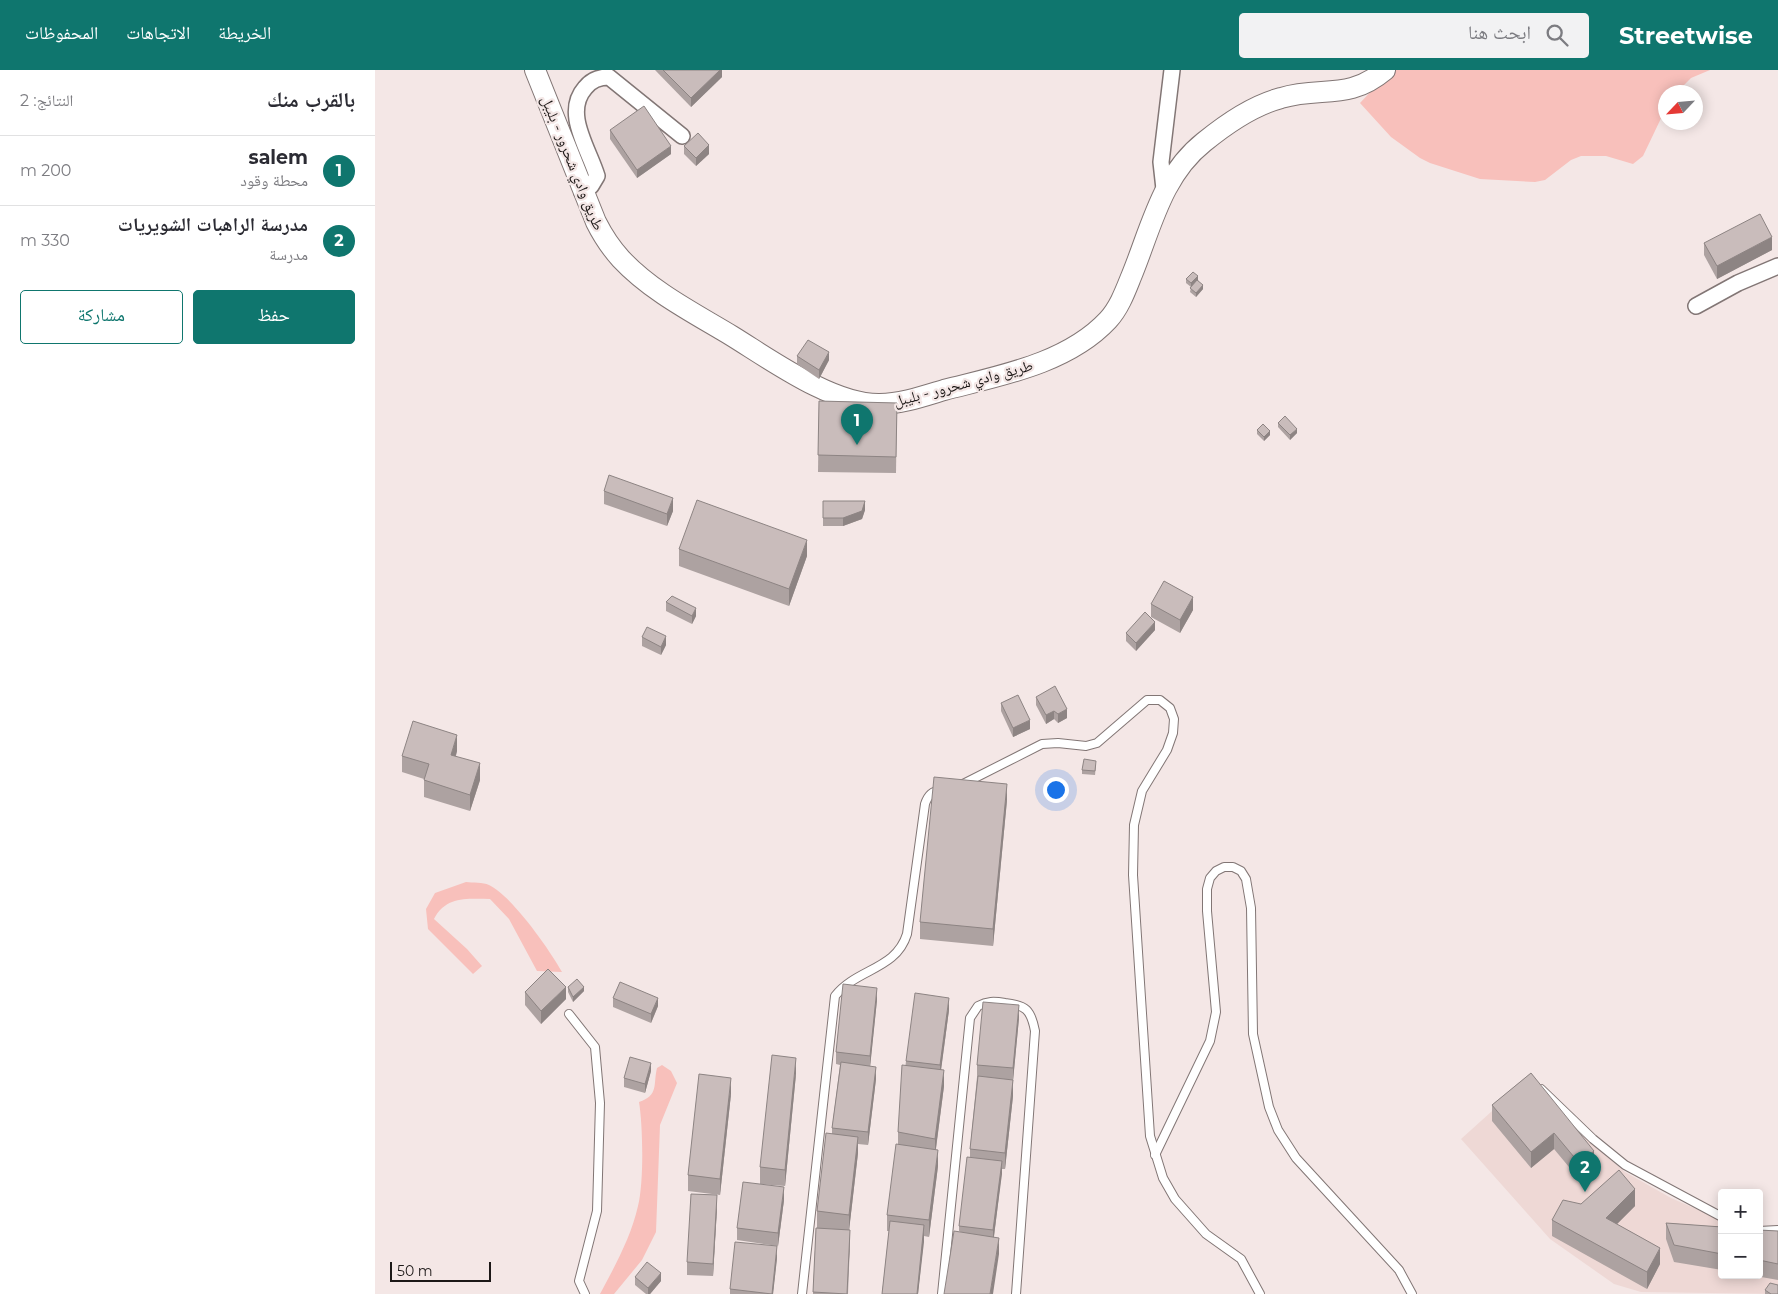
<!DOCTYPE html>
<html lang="ar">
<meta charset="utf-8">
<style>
:root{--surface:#fff;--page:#f2f2f3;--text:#2b2b33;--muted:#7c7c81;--line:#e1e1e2;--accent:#0f766e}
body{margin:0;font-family:Montserrat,"Noto Naskh Arabic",sans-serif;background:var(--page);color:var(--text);direction:rtl}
.controls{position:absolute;right:15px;bottom:15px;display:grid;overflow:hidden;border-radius:5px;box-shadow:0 2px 12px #0003}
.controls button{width:45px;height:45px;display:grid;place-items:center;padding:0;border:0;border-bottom:1px solid var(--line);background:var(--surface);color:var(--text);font:25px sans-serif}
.compass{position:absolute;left:1283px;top:15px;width:45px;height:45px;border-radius:50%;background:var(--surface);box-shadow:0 2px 12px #0003;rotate:244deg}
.scale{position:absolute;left:15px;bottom:12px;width:101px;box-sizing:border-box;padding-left:5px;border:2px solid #1c1817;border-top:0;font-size:14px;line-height:18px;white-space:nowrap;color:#1c1817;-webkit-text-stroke:4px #f4e7e6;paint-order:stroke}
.you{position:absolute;left:680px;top:719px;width:18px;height:18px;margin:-12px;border:4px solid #fff;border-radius:50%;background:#1a73e8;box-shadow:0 0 0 8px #1a73e833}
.badge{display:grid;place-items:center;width:32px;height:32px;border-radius:50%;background:var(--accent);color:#fff;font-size:16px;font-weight:700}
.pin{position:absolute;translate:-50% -41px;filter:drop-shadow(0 1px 2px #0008)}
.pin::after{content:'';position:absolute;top:26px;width:18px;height:15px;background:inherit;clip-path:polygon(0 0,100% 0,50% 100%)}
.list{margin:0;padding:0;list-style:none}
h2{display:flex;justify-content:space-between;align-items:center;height:65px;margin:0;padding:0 20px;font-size:21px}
h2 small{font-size:16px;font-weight:400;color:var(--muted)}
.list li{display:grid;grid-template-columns:32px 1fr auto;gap:15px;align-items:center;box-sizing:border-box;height:70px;padding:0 20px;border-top:1px solid var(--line)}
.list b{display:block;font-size:19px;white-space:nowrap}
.list p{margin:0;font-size:16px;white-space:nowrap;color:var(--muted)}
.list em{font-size:16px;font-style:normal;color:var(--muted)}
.actions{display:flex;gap:10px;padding:15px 20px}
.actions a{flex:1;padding:11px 0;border:1px solid var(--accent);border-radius:5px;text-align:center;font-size:18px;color:var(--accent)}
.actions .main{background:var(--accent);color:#fff}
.icon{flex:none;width:28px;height:28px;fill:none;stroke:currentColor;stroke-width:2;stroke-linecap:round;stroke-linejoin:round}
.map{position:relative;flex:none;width:1403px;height:1224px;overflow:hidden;direction:ltr}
header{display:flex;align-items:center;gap:30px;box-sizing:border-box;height:70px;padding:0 25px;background:var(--accent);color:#fff}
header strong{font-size:24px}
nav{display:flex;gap:28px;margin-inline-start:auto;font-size:18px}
.search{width:350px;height:45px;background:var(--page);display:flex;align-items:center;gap:12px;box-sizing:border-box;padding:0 18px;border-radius:5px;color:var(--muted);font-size:19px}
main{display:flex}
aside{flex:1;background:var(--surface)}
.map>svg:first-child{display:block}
</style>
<header>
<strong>Streetwise</strong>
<div class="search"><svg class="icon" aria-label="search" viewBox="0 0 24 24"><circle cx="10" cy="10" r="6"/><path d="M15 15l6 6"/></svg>ابحث هنا</div>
<nav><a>الخريطة</a><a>الاتجاهات</a><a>المحفوظات</a></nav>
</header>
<main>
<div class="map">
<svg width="1403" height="1224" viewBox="0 0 1403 1224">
<rect width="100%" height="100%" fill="#f4e7e6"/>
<polygon fill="#eed8d5" points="1147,1014 1250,1102 1296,1128 1347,1150 1347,1205 1384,1205 1403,1173 1403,1224 1266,1222 1239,1214 1175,1169 1086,1069"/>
<g fill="#f8c0bb">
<polygon points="1016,0 1335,0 1316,8 1302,22 1290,22 1290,40 1268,86 1258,94 1231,86 1206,86 1196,90 1170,110 1160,112 1105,109 1055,93 1045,88 1016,67 985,33"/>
<path d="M91,812C98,813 108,812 114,815C136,825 175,880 187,902L162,901L134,849L115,829C92,829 71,826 59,849L92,879L107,896L98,904L53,859L51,839L60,823Z"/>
<path d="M287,995L296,1001L302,1013L285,1055L281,1162L267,1190L239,1224H225C240,1196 256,1167 263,1136C269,1112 268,1056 264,1032C284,1025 278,1015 282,998Z"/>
</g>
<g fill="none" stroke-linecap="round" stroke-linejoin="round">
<g stroke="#827675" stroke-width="10">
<g id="service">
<polyline points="588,714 667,674 683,673 711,676 722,673 772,630 785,630 795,638 799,649 798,663 792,680 767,721 759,755 758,805 775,1066 788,1108 800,1129 831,1164 866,1189 885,1224"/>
<polyline points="194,944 220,977 225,1033 222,1141 204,1211 210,1224"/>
<polyline points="1166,1019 1218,1069 1250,1095 1347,1147"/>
<polyline points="780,1085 835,971 841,942 832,841 832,819 835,808 841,801 849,797 858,797 866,801 871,809 876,838 878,964 894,1037 903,1060 921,1088 1024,1200 1037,1224"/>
<polyline points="1384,1161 1403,1160"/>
<path d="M427,1224L460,926C482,898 521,900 532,864L550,734C553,725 557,721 567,720"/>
<path d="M567,1224L595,948L603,936C612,931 619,931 630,933C651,935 656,940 660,961L641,1224"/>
</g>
</g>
<g stroke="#827675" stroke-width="18">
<g id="minor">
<polyline points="789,119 786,92 797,0"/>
<path d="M207,122L216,116L222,106C214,79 188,43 210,18C216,10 224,7 234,7L307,66"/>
<polyline points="1321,236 1363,213 1403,196"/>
</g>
</g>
<g stroke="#827675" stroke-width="22">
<path id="tertiary" d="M160,0L221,152C228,166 236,178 246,189C277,222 319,243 357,266C396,290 458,335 505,334C526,334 549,326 569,320C623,306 692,294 733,250C744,238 750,222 756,207C776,159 786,106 829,72C851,54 879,35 906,28C948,16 973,31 1010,0"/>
</g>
<use href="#service" stroke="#fff" stroke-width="8"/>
<use href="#minor" stroke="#fff" stroke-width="15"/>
<use href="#tertiary" stroke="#fff" stroke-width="20"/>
</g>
<g fill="#ada2a1">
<polygon points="280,0 347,0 347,7 316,37"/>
<polygon points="235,60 296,84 262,108 235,69"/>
<polygon points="309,76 334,84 321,96 309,84"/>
<polygon points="1329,173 1397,180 1342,209 1329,185"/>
<polygon points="811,209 823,210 828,219 821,227 815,222 816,217 811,213"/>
<polygon points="422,286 454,290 444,309 422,294"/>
<polygon points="444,331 522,333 521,403 443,402"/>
<polygon points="903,353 922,363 915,370 903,357"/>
<polygon points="882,360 895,365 889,371 882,364"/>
<polygon points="229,421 298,441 292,456 229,434"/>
<polygon points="448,431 490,440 487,449 468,456 448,456"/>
<polygon points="304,479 432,486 414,536 304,496"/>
<polygon points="291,532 321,546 317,554 291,541"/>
<polygon points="776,534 818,540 805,563 776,547"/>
<polygon points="780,560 761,581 751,571 751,563"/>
<polygon points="267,567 291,575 286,585 267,576"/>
<polygon points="661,627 692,648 683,653 679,649 671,654 661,635"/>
<polygon points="626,633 655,659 638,667 626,641"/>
<polygon points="82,681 81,686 105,710 95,741 49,727 49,709 27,702 27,686"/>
<polygon points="721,695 720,705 707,704 707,700"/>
<polygon points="632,730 618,876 545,869 545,852"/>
<polygon points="193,917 209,921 198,932 193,922"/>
<polygon points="150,922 191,929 166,954 150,935"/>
<polygon points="238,928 283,936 276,953 238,937"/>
<polygon points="502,930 495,996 501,1009 493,1075 483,1074 483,1083 474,1160 475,1172 473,1224 438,1224 441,1158 442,1158 442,1141 457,1064 457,1058 465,995 461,994 461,982"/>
<polygon points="574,940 566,999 569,1016 561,1079 563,1096 554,1167 549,1166 543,1224 507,1224 514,1161 512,1161 512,1145 523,1074 523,1062 531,991"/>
<polygon points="644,948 638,1010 638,1026 630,1099 627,1099 619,1167 624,1184 584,1161 584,1156 595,1087 595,1079 602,1007 602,995"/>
<polygon points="276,1001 270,1023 249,1017 249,1008"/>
<polygon points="1156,1003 1219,1097 1204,1109 1179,1079 1156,1098 1117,1051 1117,1035"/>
<polygon points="421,1004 410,1116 385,1114 385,1097"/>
<polygon points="356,1024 345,1125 313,1121 313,1105"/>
<polygon points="409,1130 403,1176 362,1170 362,1158"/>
<polygon points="1206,1134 1260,1136 1242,1154 1285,1194 1272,1219 1177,1166 1177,1150"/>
<polygon points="342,1138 338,1206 312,1205 312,1192"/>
<polygon points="1291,1153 1347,1157 1347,1200 1299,1192 1291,1169"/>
<polygon points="1384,1160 1403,1161 1403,1210 1375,1205 1384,1205"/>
<polygon points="402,1188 398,1224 355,1224 355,1219"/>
<polygon points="260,1207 286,1211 275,1224 271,1224 260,1215"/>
<polygon points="1390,1220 1403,1224 1390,1224"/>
</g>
<g fill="#8d8483">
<polygon points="345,0 347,0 347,7 316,37 316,28"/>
<polygon points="334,75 334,84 321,96 321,88"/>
<polygon points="296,76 296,84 262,108 262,100"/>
<polygon points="1397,167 1397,180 1342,209 1342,196"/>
<polygon points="823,206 823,210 816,217 816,213"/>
<polygon points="828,215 828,219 821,227 821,223"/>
<polygon points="454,282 454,290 444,309 444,300"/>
<polygon points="922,359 922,363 915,370 915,365"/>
<polygon points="895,361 895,365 889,371 889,367"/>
<polygon points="298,428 298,441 292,456 292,444"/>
<polygon points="490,431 490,440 487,449 468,456 468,448"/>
<polygon points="432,470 432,486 414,536 414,519"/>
<polygon points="818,527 818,540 805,563 805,550"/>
<polygon points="321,538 321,546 317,554 317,546"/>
<polygon points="780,552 780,560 761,581 761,573"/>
<polygon points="291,566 291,575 286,585 286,577"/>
<polygon points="692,639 692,648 683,653 683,644"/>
<polygon points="679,641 679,649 671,654 671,645"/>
<polygon points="655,650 655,659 638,667 638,658"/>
<polygon points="82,665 82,681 76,701 76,685"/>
<polygon points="105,693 105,710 95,741 95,725"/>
<polygon points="632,714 632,730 618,876 618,859"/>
<polygon points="191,917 191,929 166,954 166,941"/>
<polygon points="209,917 209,921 198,932 198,927"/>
<polygon points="502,918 502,930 495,998 495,986"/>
<polygon points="283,928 283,936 276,953 276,944"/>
<polygon points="574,928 574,940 565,1008 565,995"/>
<polygon points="644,935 644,948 638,1011 638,998"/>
<polygon points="421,988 421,1004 410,1116 410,1100"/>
<polygon points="276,993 276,1001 270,1023 270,1014"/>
<polygon points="501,997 501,1009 493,1075 493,1062"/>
<polygon points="569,1000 569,1016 560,1085 560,1069"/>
<polygon points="356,1008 356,1024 345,1125 345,1109"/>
<polygon points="638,1010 638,1026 630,1099 630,1083"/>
<polygon points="1179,1063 1179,1079 1156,1098 1156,1082"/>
<polygon points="483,1067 483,1083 474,1161 474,1145"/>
<polygon points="563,1080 563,1096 554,1167 554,1150"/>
<polygon points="1219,1081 1219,1097 1204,1109 1204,1093"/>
<polygon points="627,1091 627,1104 618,1173 618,1160"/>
<polygon points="409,1117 409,1130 403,1176 403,1163"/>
<polygon points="1260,1119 1260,1136 1231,1165 1231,1148"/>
<polygon points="342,1125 342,1138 338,1206 338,1194"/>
<polygon points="549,1155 549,1172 543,1224 542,1224"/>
<polygon points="475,1160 475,1172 472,1224"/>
<polygon points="624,1168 624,1184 618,1224 615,1224"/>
<polygon points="402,1176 402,1188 398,1224 397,1224"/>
<polygon points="1285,1178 1285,1194 1272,1219 1272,1202"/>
<polygon points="286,1203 286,1211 275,1224 273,1224 273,1218"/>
</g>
<g fill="#c9bcbb" stroke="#8d8483">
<polygon points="288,0 345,0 316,28"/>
<polygon points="269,36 296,76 262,100 235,60"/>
<polygon points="323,63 334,75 321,88 309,76"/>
<polygon points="1385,144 1397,167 1342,196 1329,173"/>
<polygon points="818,202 823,206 816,213 811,209"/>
<polygon points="822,210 828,215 821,223 815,218"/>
<polygon points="433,270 454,282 444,300 422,286"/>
<polygon points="444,331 522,333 521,387 443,385"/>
<polygon points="910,346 922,359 915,365 903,353"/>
<polygon points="888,354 895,361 889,367 882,360"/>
<polygon points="234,405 298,428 292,444 229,421"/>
<polygon points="322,430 432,470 414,519 304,479"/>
<polygon points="448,431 490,431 487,441 468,448 448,448"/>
<polygon points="789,511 818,527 805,550 776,534"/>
<polygon points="297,526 321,538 317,546 291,532"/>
<polygon points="770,542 780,552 761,573 751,563"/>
<polygon points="272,557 291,566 286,577 267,567"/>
<polygon points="680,616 692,639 683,644 679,641 671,645 661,627"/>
<polygon points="643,625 655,650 638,658 626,633"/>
<polygon points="38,651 82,665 76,685 105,693 95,725 49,710 54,694 27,686"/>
<polygon points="709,689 721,691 720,701 707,700"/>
<polygon points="559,707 632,714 618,859 545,852"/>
<polygon points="173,899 191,917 166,941 150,922"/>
<polygon points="202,909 209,917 198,927 193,917"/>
<polygon points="245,912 283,928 276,944 238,928"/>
<polygon points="468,914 502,918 495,986 461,982"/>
<polygon points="540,923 574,928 565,995 531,991"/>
<polygon points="608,932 644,935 638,998 602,995"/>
<polygon points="397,985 421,988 410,1100 385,1097"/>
<polygon points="255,987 276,993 270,1014 249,1008"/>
<polygon points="466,992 501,997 493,1062 457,1058"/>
<polygon points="527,995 569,1000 560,1069 523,1062"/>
<polygon points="1156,1003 1219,1081 1204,1093 1179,1063 1156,1082 1117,1035"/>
<polygon points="324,1004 356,1008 345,1109 313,1105"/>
<polygon points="603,1006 638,1010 630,1083 595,1079"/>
<polygon points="451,1063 483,1067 474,1145 442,1141"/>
<polygon points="521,1074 563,1080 554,1150 512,1145"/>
<polygon points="592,1087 627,1091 618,1160 584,1156"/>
<polygon points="1244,1100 1260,1119 1231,1148 1285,1178 1272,1202 1177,1150 1188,1130 1206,1134"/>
<polygon points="368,1112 409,1117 403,1163 362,1158"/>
<polygon points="316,1124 342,1125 338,1194 312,1192"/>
<polygon points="515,1151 549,1155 542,1224 507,1224"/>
<polygon points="1291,1153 1347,1157 1347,1184 1299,1175"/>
<polygon points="441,1158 475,1160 472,1224 438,1222"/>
<polygon points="1384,1160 1403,1161 1403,1194 1384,1190"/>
<polygon points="579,1161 624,1168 615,1224 569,1224"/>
<polygon points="360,1172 402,1176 397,1224 355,1219"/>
<polygon points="272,1192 286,1203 273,1218 260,1207"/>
<polygon points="1395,1213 1403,1215 1403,1224 1396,1224 1390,1220"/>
</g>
<g text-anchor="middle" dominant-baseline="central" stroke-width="4.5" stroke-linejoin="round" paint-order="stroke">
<g font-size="15" fill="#1c1817" stroke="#f4e7e6">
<text transform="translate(198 93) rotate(68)">طريق وادي شحرور - بليبل</text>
<text transform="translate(588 313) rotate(-15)">طريق وادي شحرور - بليبل</text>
</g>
</g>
</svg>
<div class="controls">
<button>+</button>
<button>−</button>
</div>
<svg class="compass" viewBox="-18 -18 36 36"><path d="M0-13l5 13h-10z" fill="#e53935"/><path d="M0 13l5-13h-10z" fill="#7c7c81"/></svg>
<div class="scale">50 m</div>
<div class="you"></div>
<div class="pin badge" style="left:482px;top:375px">1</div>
<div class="pin badge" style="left:1210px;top:1122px">2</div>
</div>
<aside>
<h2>بالقرب منك<small>النتائج: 2</small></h2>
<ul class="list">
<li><span class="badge">1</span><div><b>salem</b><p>محطة وقود</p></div><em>200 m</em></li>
<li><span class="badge">2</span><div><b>مدرسة الراهبات الشويريات</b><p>مدرسة</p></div><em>330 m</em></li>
</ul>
<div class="actions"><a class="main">حفظ</a><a>مشاركة</a></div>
</aside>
</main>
